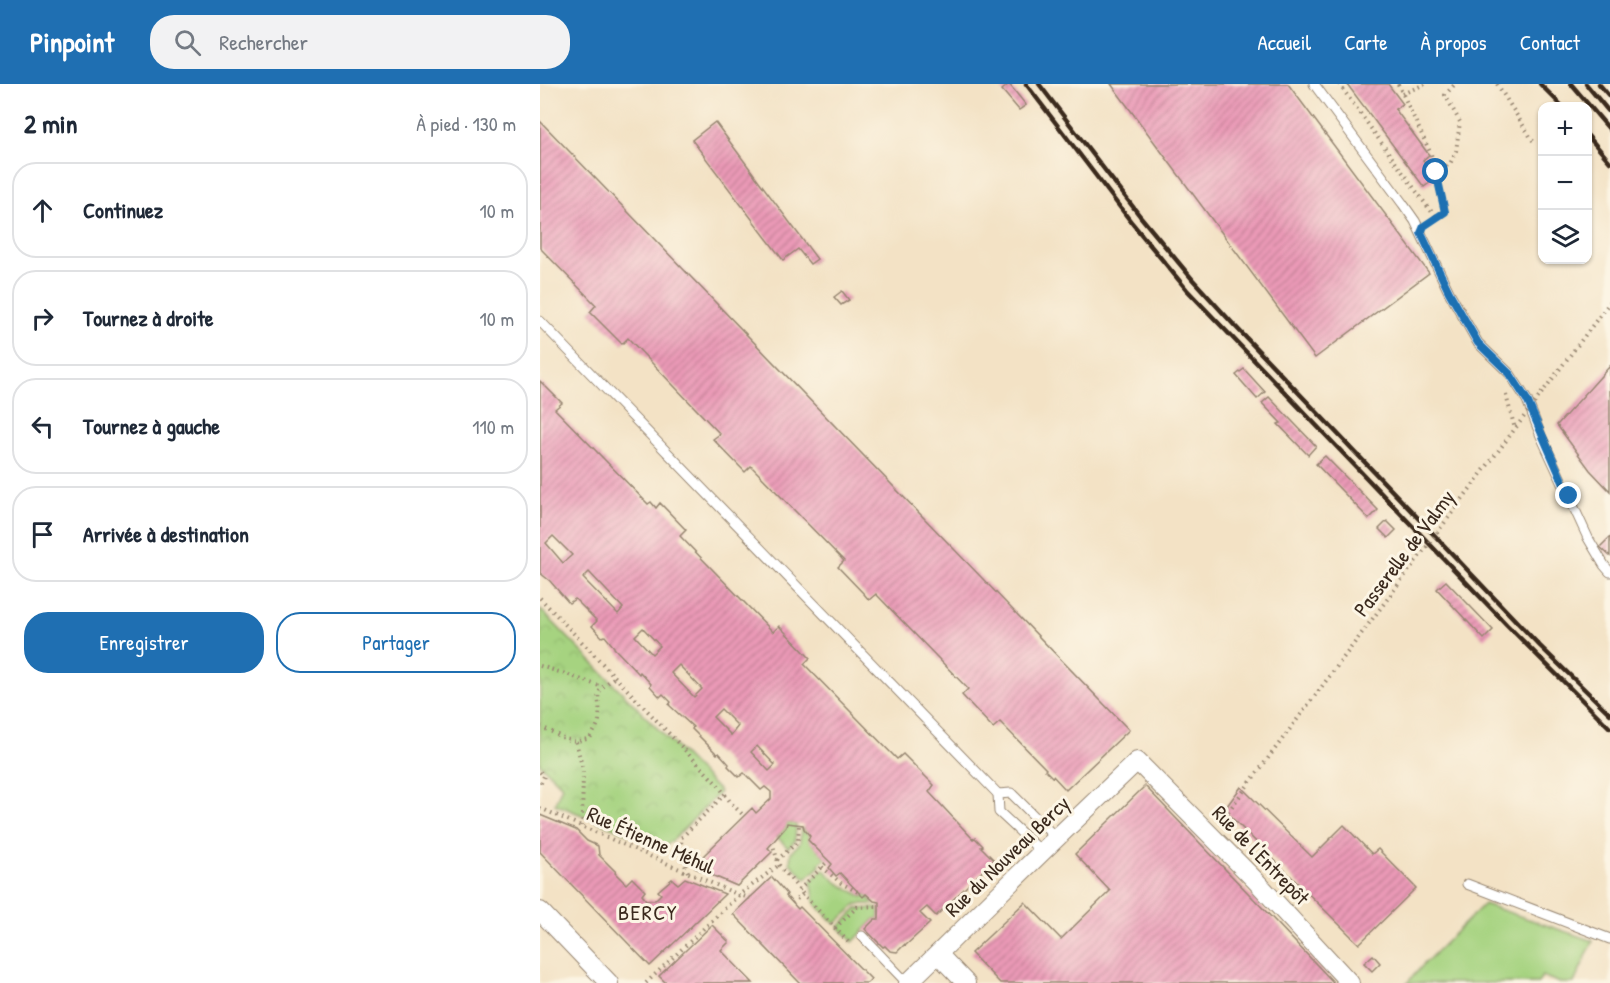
<!DOCTYPE html>
<html lang="fr">
<meta charset="utf-8">
<style>
:root{--surface:#fff;--page:#f2f2f3;--text:#1f2937;--muted:#747a83;--line:#e0e1e3;--accent:#1f6fb2}
body{margin:0;font-family:"Patrick Hand",sans-serif;background:var(--page);color:var(--text)}
.controls{position:absolute;right:18px;top:18px;display:grid;overflow:hidden;border-radius:12px;box-shadow:0 2px 4px #0004}
.controls button{width:54px;height:54px;display:grid;place-items:center;padding:0;border:0;border-bottom:2px solid var(--line);background:var(--surface);color:var(--text);font:30px sans-serif}
.stop{position:absolute;width:18px;height:18px;margin:-14px;border:4px solid #1f6fb2;border-radius:50%;background:#fff}
.stop.end{background:#1f6fb2;border-color:#fff;box-shadow:0 2px 6px #0008}
.list{margin:0;padding:0;list-style:none}
h2{display:flex;justify-content:space-between;align-items:center;height:78px;margin:0;padding:0 24px;font-size:26px}
h2 small{font-size:20px;font-weight:400;color:var(--muted)}
.list li{display:grid;grid-template-columns:39px 1fr auto;gap:18px;align-items:center;box-sizing:border-box;height:96px;margin:0 12px 12px;padding:0 12px;border:2px solid var(--line);border-radius:24px}
.list b{display:block;font-size:22px;white-space:nowrap}
.list em{font-size:20px;font-style:normal;color:var(--muted)}
.actions{display:flex;gap:12px;padding:18px 24px}
.actions a{flex:1;padding:14px 0;border:2px solid var(--accent);border-radius:24px;text-align:center;font-size:21px;color:var(--accent)}
.actions .main{background:var(--accent);color:#fff}
.icon{flex:none;width:33px;height:33px;fill:none;stroke:currentColor;stroke-width:2;stroke-linecap:round;stroke-linejoin:round}
.map{position:relative;flex:none;width:1070px;height:899px;overflow:hidden}
header{display:flex;align-items:center;gap:36px;box-sizing:border-box;height:84px;padding:0 30px;background:var(--accent);color:#fff}
header strong{font-size:28px}
nav{display:flex;gap:33px;margin-inline-start:auto;font-size:21px}
.search{width:420px;height:54px;background:var(--page);display:flex;align-items:center;gap:15px;box-sizing:border-box;padding:0 21px;border-radius:24px;color:var(--muted);font-size:22px}
main{display:flex}
aside{flex:1;background:var(--surface)}
.map>svg:first-child{display:block}
</style>
<header>
<strong>Pinpoint</strong>
<div class="search"><svg class="icon" aria-label="search" viewBox="0 0 24 24"><circle cx="10" cy="10" r="6"/><path d="M15 15l6 6"/></svg>Rechercher</div>
<nav><a>Accueil</a><a>Carte</a><a>À propos</a><a>Contact</a></nav>
</header>
<main>
<aside>
<h2>2 min<small>À pied · 130 m</small></h2>
<ul class="list">
<li><svg class="icon" aria-label="ahead" viewBox="0 0 24 24"><path d="M12 20V5M6 11l6-6 6 6"/></svg><div><b>Continuez</b></div><em>10 m</em></li>
<li><svg class="icon" aria-label="right" viewBox="0 0 24 24"><path d="M7 20v-9h11M14 6l5 5-5 5"/></svg><div><b>Tournez à droite</b></div><em>10 m</em></li>
<li><svg class="icon" aria-label="left" viewBox="0 0 24 24"><path d="M17 20v-9H6M10 6l-5 5 5 5"/></svg><div><b>Tournez à gauche</b></div><em>110 m</em></li>
<li><svg class="icon" aria-label="arrive" viewBox="0 0 24 24"><path d="M6 21V4h12l-3 4 3 4H6"/></svg><div><b>Arrivée à destination</b></div></li>
</ul>
<div class="actions"><a class="main">Enregistrer</a><a>Partager</a></div>
</aside>
<div class="map">
<svg width="1070" height="899" viewBox="0 0 1070 899">
<defs>
<pattern id="park-crowns" width="20" height="18" patternUnits="userSpaceOnUse" patternTransform="scale(1.5)"><rect width="20" height="18" fill="#a6d380"/><path d="M2 6a3 3 0 1 1 6 0M12 15a3 3 0 1 1 6 0" fill="none" stroke="#90b56e"/></pattern>
<pattern id="building-hatch" width="6" height="6" patternUnits="userSpaceOnUse" patternTransform="scale(1.5)"><rect width="6" height="6" fill="#eb9ab7"/><path d="M-1 1l2-2M0 6l6-6M5 7l2-2" fill="none" stroke="#c07e94"/></pattern>
</defs>
<rect width="100%" height="100%" fill="#fcf5e5"/>
<filter id="ink" filterUnits="userSpaceOnUse"><feTurbulence type="fractalNoise" baseFrequency=".0167" numOctaves="2"/><feDisplacementMap in="SourceGraphic" scale="12" xChannelSelector="R" yChannelSelector="G"/><feConvolveMatrix kernelMatrix="1 2 1 2 8 2 1 2 1" color-interpolation-filters="sRGB"/></filter>
<filter id="wash" filterUnits="userSpaceOnUse"><feTurbulence type="fractalNoise" baseFrequency=".008" numOctaves="4" result="noise"/><feDisplacementMap in="SourceGraphic" scale="24" xChannelSelector="R" yChannelSelector="G"/><feGaussianBlur stdDeviation="1.35" result="paint"/><feColorMatrix in="noise" values="0 0 0 0 0 0 0 0 0 0 0 0 0 0 0 0 0 1.4 0 .05"/><feComposite in="paint" operator="in"/></filter>
<g filter="url(#wash)">
<rect width="100%" height="100%" fill="#f3e2c5"/>
<g fill="#a6d380" stroke="#707e4f" stroke-width="1.5">
<polygon points="247,739 256,740 255,757 248,764 237,753 246,743"/>
<polygon points="261,745 264,745 270,752 269,756 286,774 279,780 280,782 266,795 250,779 251,768 260,759"/>
<polygon points="283,785 298,799 323,813 326,810 334,820 317,820 295,840 275,820 272,801 270,798"/>
<polygon points="944,820 1053,857 1034,899 1020,899 1002,892 998,899 867,899 884,880"/>
<polygon points="339,824 339,835 335,835 313,858 299,843 317,825"/>
</g>
<polygon fill="url(#park-crowns)" stroke="#707e4f" stroke-width="1.5" points="0,525 180,708 134,755 123,764 15,720 22,702 0,680"/>
<g id="blocks">
<g fill="url(#building-hatch)" fill-rule="evenodd">
<polygon points="469,0 486,21 479,26 462,6"/>
<polygon points="571,0 748,0 889,189 775,274"/>
<polygon points="807,0 848,0 863,20 855,25 889,71 883,76 896,94 884,103"/>
<polygon points="0,37 589,646 527,705 526,706 513,692 512,693 505,686 506,685 460,638 453,644 422,611 428,605 336,510 329,516 324,510 298,483 304,477 211,382 205,388 173,355 180,350 88,254 82,260 50,228 56,221 0,164"/>
<polygon points="175,38 277,175 270,180 258,165 243,176 152,56"/>
<polygon points="302,207 309,216 301,221 294,213"/>
<polygon points="1070,282 1070,407 1050,386 1017,341"/>
<polygon points="704,285 725,308 717,315 696,291"/>
<path d="M0,297L22,319L15,325L108,420L111,418L116,424L120,419L146,446L140,452L233,548L239,542L245,548L270,574L264,580L357,675L363,670L394,701L389,708L433,755L435,754L443,762L441,763L454,776L396,832L387,823L380,829L390,839L366,861L365,860L357,868L350,867L345,862L343,863L325,845L335,835H339V818L334,817L326,810L323,813L300,789L296,792L289,784L292,780L268,756L270,752L264,745L263,741L247,739L246,743L228,764L232,768L197,802L155,784L165,775L163,772L212,724L216,729L231,715V708L225,703L221,706L204,689L199,693L188,682L189,680L179,669L177,670L152,645L153,643L129,621L131,618L123,610L120,613L110,602L111,600L100,588L99,590L74,564V563L65,552L62,553L52,542L57,537L35,515L29,519L10,497L0,489ZM13,452L32,471L23,479L6,459ZM49,488L83,524L78,530L43,494ZM103,544L120,562L112,570L95,552ZM139,581L162,605L154,613L131,589ZM181,625L198,642L191,651L173,633ZM217,662L235,681L229,687L211,668Z"/>
<polygon points="729,313 776,362 768,371 738,340 741,339 722,319"/>
<polygon points="785,372 838,426 829,435 776,380"/>
<polygon points="847,437 856,446 848,454 839,445"/>
<polygon points="1070,453 1070,472 1060,463"/>
<polygon points="906,497 953,546 944,555 897,505"/>
<polygon points="605,702 737,839 794,899 460,899 431,869 485,818 521,855 570,807 535,770"/>
<polygon points="701,703 772,773 804,741 832,770 838,765 876,804 819,860 684,726"/>
<polygon points="0,731 36,746 47,757 58,762 59,771 76,788 75,789 86,800 92,794 105,807 102,811 106,816 115,816 121,810 118,807 132,795 138,800 145,794 185,810 110,882 0,768"/>
<polygon points="232,793 247,810 246,812 258,825 260,823 331,895 327,899 260,899 193,830"/>
<polygon points="172,841 189,858 181,866 213,899 126,899 119,892"/>
<polygon points="833,871 840,879 832,887 824,879"/>
</g>
</g>
</g>
<g filter="url(#ink)">
<use href="#blocks" fill-opacity="0" stroke="#978672" stroke-width="1.5"/>
<g fill="none" stroke-linecap="round" stroke-linejoin="round">
<g stroke="#978672" stroke-width="11">
<g id="service">
<polyline points="774,0 863,120 875,137 909,208 938,259 970,290 987,316 1001,352 1048,454 1064,481 1070,488"/>
<polyline points="0,237 458,710"/>
<polyline points="502,768 459,728 458,710 471,709 516,754"/>
<polyline points="927,800 1070,855"/>
<polyline points="322,852 367,899"/>
</g>
</g>
<g stroke="#978672" stroke-width="20">
<g id="minor">
<polyline points="0,827 69,899"/>
<polyline points="398,870 426,899"/>
<polyline points="368,899 502,768 597,677 715,796 810,899"/>
</g>
</g>
<g stroke="#978672" stroke-width="4" stroke-dasharray="1.5 4.5" stroke-linecap="butt">
<polyline points="799,0 887,122 897,134"/>
<polyline points="858,0 891,70 905,128 890,138"/>
<polyline points="957,0 993,57"/>
<polyline points="862,10 885,0"/>
<polyline points="896,88 910,80 916,67 920,38 905,11 915,0"/>
<polyline points="966,311 975,345"/>
<polyline points="0,514 178,701 192,720 204,732"/>
<polyline points="0,582 26,590 62,603"/>
<path d="M0,643C22,650 25,662 50,654C53,649 58,642 59,636C62,610 49,612 75,593"/>
<polyline points="36,658 43,686 42,742"/>
<polyline points="0,688 4,692 0,701"/>
<polyline points="0,724 199,811 210,814"/>
<polyline points="232,758 239,781 263,810 310,860"/>
<polyline points="237,776 258,758 259,741"/>
<polyline points="282,783 301,799 318,808"/>
<polyline points="148,788 142,774 141,754 185,710"/>
<polyline points="259,806 288,777"/>
<polyline points="252,819 263,810"/>
<polyline points="295,844 317,823 339,822"/>
<polyline points="106,899 199,811 239,781"/>
</g>
<use href="#service" stroke="#fff" stroke-width="9"/>
<use href="#minor" stroke="#fff" stroke-width="18"/>
<g stroke="#3b2a1e" stroke-width="4.5">
<polyline points="486,0 592,139 647,206 967,541 1070,644"/>
<polyline points="499,0 600,132 653,196 694,241 1000,562 1070,630"/>
<polyline points="1000,0 1022,22"/>
<polyline points="1031,0 1070,46"/>
<polyline points="1046,0 1070,29"/>
<polyline points="1059,0 1070,13"/>
<polyline points="1048,52 1070,78"/>
</g>
<polyline stroke="#978672" stroke-width="4" stroke-dasharray="1.5 4.5" stroke-linecap="butt" points="681,737 1070,218"/>
</g>
</g>
<g fill="none" stroke-linecap="round" stroke-linejoin="round" filter="url(#ink)">
<polyline stroke="#1f6fb2" stroke-width="8" points="896,88 905,128 884,142 881,149 909,208 938,259 970,290 987,316 1029,412"/>
</g>
<g text-anchor="middle" dominant-baseline="central" stroke-width="6" stroke-linejoin="round" paint-order="stroke">
<g font-size="21" fill="#3b2a1e" stroke="#fcf5e5">
<text transform="translate(864 469) rotate(-53)">Passerelle de Valmy</text>
<text transform="translate(111 756) rotate(24)">Rue Étienne Méhul</text>
<text transform="translate(721 771) rotate(46)">Rue de l'Entrepôt</text>
<text transform="translate(467 772) rotate(-44)">Rue du Nouveau Bercy</text>
</g>
<g font-size="22" letter-spacing="1.5" fill="#3b2a1e" stroke="#fcf5e5">
<text x="108" y="828">BERCY</text>
</g>
</g>
</svg>
<div class="controls">
<button>+</button>
<button>−</button>
<button><svg class="icon" aria-label="layers" viewBox="0 0 24 24"><path d="M12 4l9 5-9 5-9-5zM3 14l9 5 9-5"/></svg></button>
</div>
<div class="stop" style="left:896px;top:88px"></div>
<div class="stop end" style="left:1029px;top:412px"></div>
</div>
</main>
